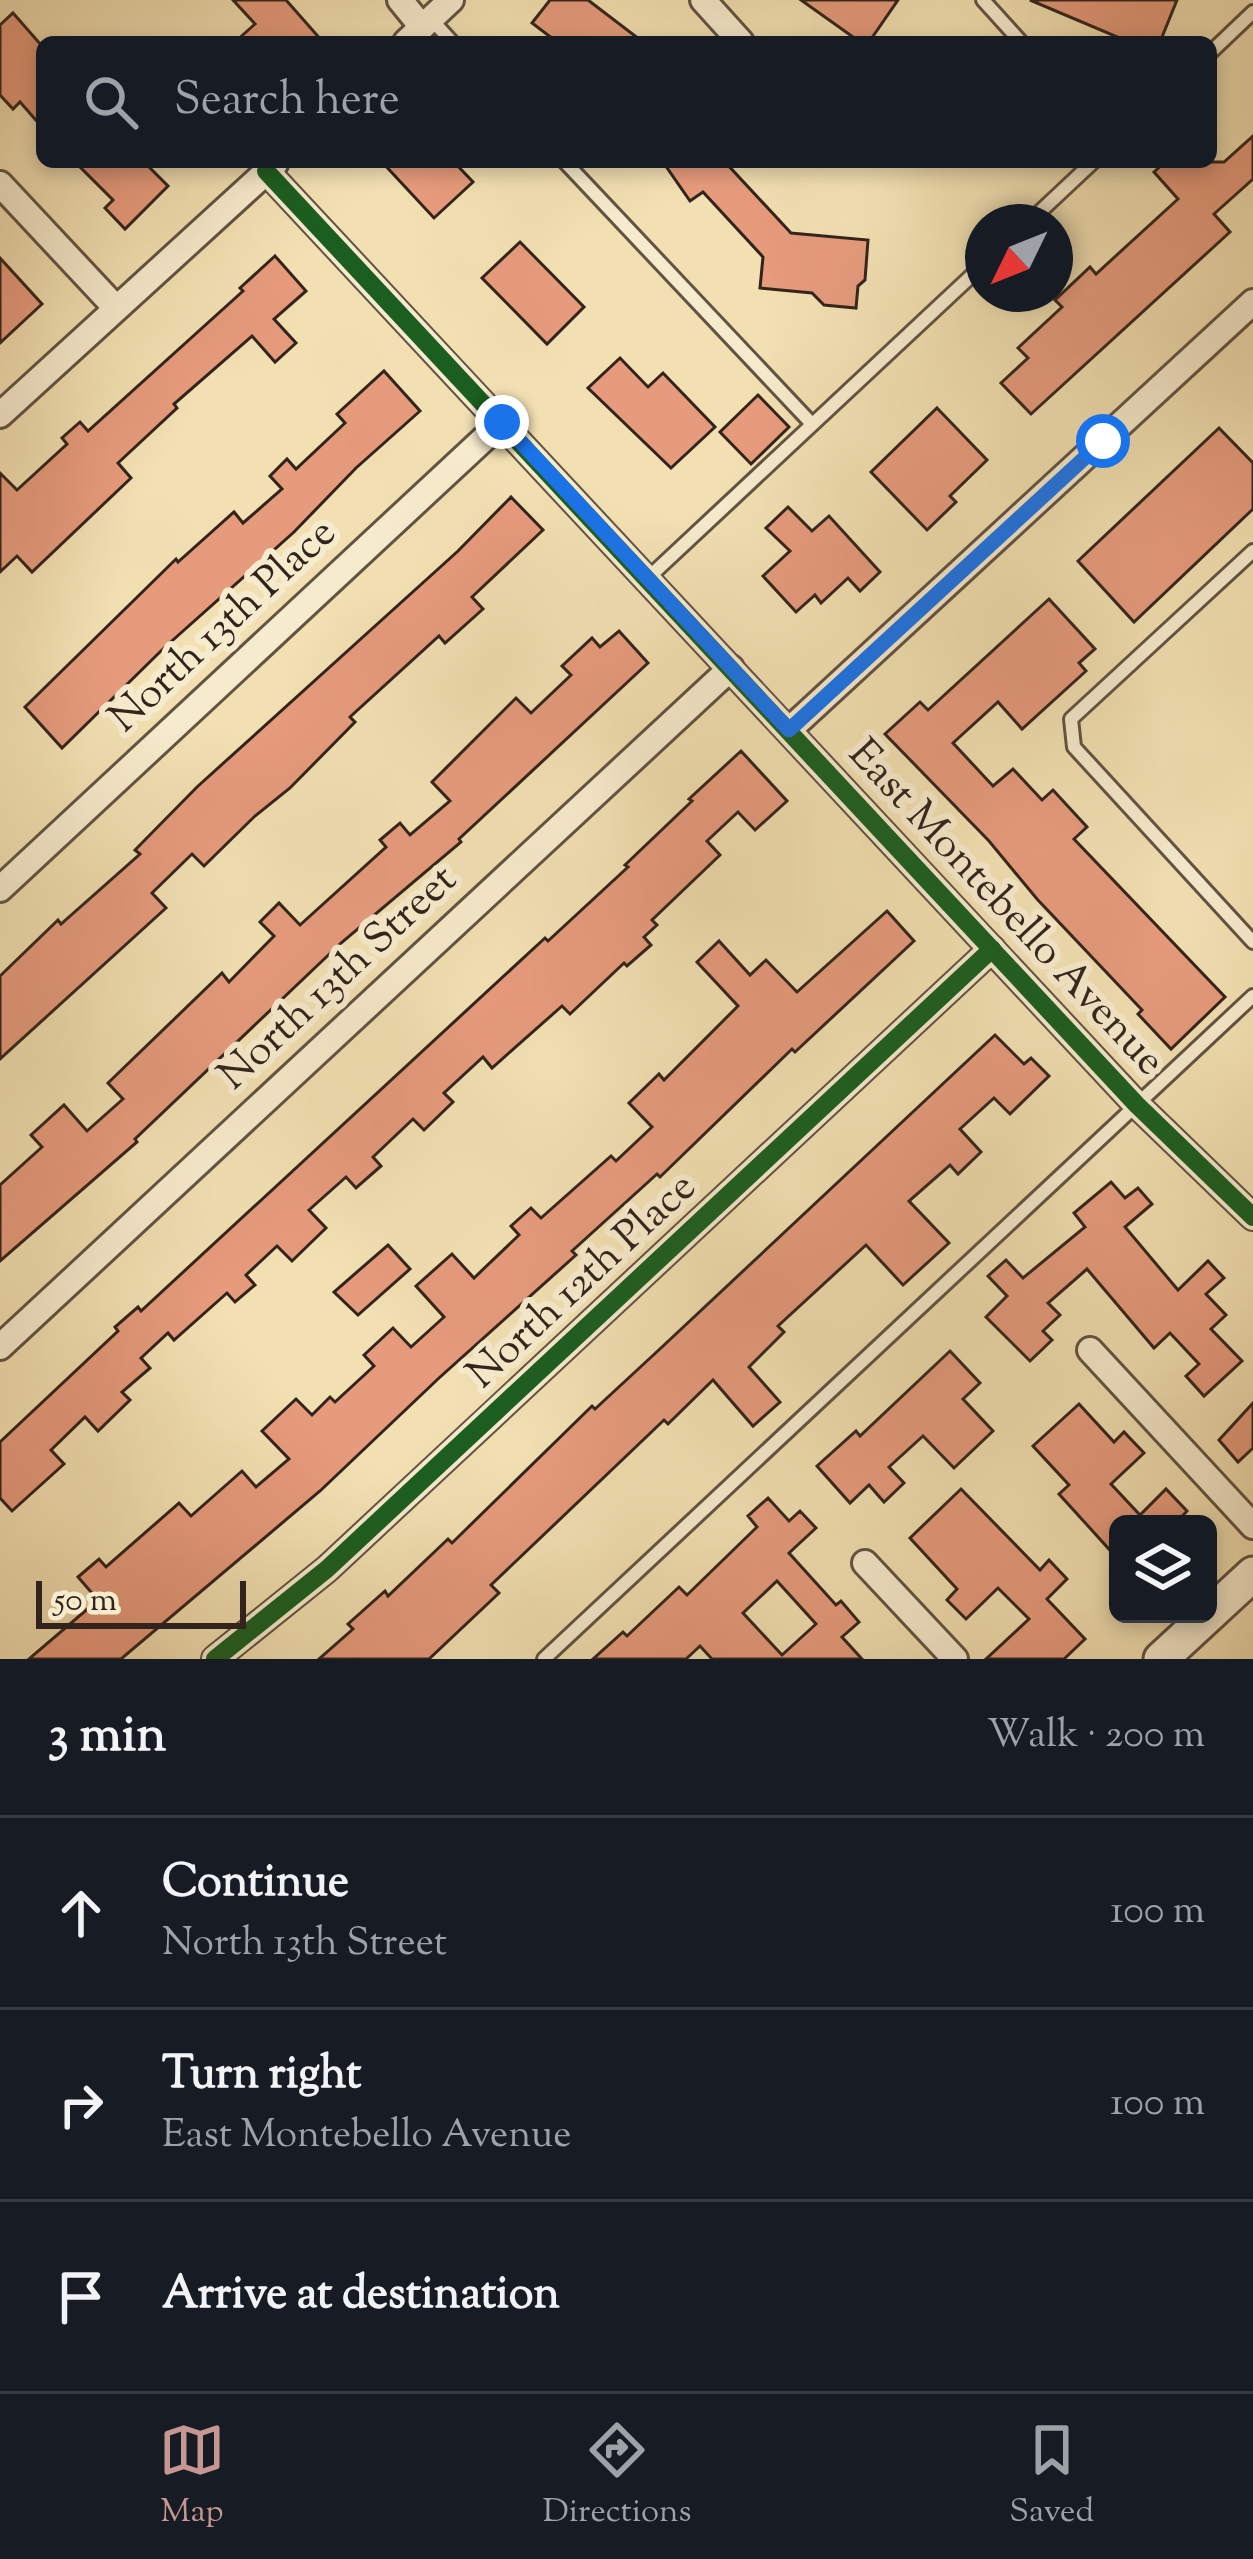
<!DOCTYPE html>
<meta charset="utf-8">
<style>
:root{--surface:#171b24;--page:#20242c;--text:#f1f3f6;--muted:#9ea1a6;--line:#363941;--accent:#c59692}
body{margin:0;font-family:"Sorts Mill Goudy",serif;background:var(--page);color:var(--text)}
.controls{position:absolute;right:36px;bottom:36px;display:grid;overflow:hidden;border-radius:18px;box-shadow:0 6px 18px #0003}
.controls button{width:108px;height:108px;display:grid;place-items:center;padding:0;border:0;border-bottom:3px solid var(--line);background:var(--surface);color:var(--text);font:60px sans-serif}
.compass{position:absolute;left:965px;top:204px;width:108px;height:108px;border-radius:50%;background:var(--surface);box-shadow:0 6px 18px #0003;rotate:227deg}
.scale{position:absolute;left:36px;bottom:30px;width:210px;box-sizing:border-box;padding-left:12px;border:6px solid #32241c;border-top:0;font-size:33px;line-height:42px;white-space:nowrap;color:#32241c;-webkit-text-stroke:9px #f7ebcd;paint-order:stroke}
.stop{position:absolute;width:36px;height:36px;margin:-27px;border:9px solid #1a73e8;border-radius:50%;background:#fff}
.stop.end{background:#1a73e8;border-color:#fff;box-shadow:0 3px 12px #0008}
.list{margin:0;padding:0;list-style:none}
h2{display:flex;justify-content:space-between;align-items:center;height:156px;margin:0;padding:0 48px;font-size:51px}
h2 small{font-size:39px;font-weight:400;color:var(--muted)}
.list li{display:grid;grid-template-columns:78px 1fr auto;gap:36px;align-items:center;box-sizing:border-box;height:192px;padding:0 48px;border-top:3px solid var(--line)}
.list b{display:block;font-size:45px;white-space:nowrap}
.list p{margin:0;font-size:39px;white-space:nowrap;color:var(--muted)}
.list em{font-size:39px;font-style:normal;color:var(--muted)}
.icon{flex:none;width:66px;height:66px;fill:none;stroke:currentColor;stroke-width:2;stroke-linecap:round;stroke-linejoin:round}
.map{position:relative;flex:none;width:1253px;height:1659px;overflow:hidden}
.search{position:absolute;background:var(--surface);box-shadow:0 6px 18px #0003;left:36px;right:36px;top:36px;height:132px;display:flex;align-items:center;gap:30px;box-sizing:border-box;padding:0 42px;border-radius:18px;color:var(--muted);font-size:45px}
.sheet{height:732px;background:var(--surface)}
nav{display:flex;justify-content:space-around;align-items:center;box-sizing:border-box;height:168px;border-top:3px solid var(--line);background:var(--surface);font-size:33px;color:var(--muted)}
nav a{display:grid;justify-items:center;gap:6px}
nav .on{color:var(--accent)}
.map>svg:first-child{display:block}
</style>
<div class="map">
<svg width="1253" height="1659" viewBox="0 0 1253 1659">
<rect width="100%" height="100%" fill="#f2e0b2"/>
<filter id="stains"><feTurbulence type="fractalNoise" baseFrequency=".00167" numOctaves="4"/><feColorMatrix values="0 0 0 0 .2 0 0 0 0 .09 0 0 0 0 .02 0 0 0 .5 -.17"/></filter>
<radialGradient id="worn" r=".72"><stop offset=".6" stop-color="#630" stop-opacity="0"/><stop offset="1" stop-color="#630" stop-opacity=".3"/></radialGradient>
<g fill="#e69b7c" stroke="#32241c" stroke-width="3" fill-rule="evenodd">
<polygon points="233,0 286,0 323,42 235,42 255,24"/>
<polygon points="550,0 588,0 643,42 557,42 532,23"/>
<polygon points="801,0 898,0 869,42 860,42"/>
<polygon points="1030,0 1177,0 1160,42 1129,42"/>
<polygon points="13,13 42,46 42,127 20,102 13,109 0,95 0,25"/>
<polygon points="1253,136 1253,179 1214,214 1230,232 1031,414 1001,383 1028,358 1018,348 1062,307 1055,300 1090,267 1096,274 1178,199 1154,172 1165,162 1224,162"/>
<polygon points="75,162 144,162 168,186 125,229 105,208 113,200"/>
<polygon points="382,162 454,162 473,182 434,218"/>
<polygon points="663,162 725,162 791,233 868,240 865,280 858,286 856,308 824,305 812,293 760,288 763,257 703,192 690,201"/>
<polygon points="520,242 584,307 547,344 482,278"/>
<polygon points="275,256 306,291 274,319 296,343 275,362 252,336 174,404 177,408 118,463 131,478 32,572 17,556 0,572 0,473 17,490 67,444 62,438 80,422 88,431 243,291 240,288"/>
<polygon points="0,258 42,304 0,343"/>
<polygon points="620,358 648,387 663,373 715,427 671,468 588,388"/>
<polygon points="384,371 420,411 356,468 294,532 164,648 62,748 25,707 176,559 178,562 234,512 243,523 282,489 270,476 287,459 296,469 345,423 337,414"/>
<polygon points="758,395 789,427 751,464 720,432"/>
<polygon points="937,408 987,460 950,496 956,502 927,530 871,472"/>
<polygon points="1219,428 1253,463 1253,509 1134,622 1078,561"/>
<polygon points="511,497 543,530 472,597 483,609 445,643 439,636 350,717 355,722 290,788 255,816 204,866 192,854 152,893 166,908 0,1059 0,976 58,920 61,924 140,854 135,850 197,787 458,551"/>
<polygon points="788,507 812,531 829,516 880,572 860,591 848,578 821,603 815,595 796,612 763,576 790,551 766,528"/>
<polygon points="1049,599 1095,649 1079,663 1086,671 1022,729 998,702 953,743 993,786 1013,769 1042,800 1053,790 1087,827 1074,839 1225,997 1171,1049 1138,1014 1142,1010 1037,899 989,841 885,734 920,702 928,710"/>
<polygon points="619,631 648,663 459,839 461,842 341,943 135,1139 137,1142 0,1261 0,1185 42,1147 31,1135 64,1105 87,1131 123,1099 108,1083 222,973 229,982 274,936 260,922 279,903 300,925 386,847 380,840 400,823 410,835 450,801 432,782 516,698 531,713 571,675 562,666 592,638 600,647"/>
<polygon points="741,751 787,801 755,830 738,812 707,841 720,855 652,920 657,925 644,937 651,945 627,966 624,963 570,1014 562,1006 492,1068 483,1057 444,1093 453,1102 424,1130 413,1119 373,1157 381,1166 356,1188 346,1177 309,1210 326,1228 292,1261 277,1246 246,1275 255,1285 235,1302 227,1293 174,1340 168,1333 141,1358 150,1368 122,1392 130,1400 98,1431 85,1417 51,1450 64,1464 12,1511 0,1498 0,1442 118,1331 115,1327 138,1307 141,1311 545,938 548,941 628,867 625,865 692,801 689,799"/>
<polygon points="887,911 914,941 795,1052 792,1049 660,1177 657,1174 572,1251 576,1255 439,1378 320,1491 121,1659 29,1659 98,1600 78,1577 99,1559 106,1567 179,1503 191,1516 242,1471 256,1487 289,1459 262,1431 296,1399 312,1415 330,1397 335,1402 374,1366 364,1355 393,1328 411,1347 444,1317 416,1286 452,1254 474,1278 519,1235 511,1226 531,1208 541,1218 611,1156 616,1161 652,1127 629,1103 659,1074 664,1080 738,1006 697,962 719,941 750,975 766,960 797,992"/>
<polygon points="995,1035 1024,1064 1031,1058 1049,1076 1010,1114 994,1098 960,1129 981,1152 958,1174 950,1165 909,1201 949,1243 903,1285 866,1245 778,1326 784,1332 749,1367 780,1402 753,1426 713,1380 668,1424 664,1420 491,1585 499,1593 429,1659 319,1659 353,1629 348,1624 385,1591 388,1596 448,1539 452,1543 592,1406 595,1409 662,1347"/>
<polygon points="1111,1182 1125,1198 1138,1188 1152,1204 1125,1227 1178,1290 1208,1261 1224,1278 1206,1294 1226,1315 1211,1329 1242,1361 1204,1396 1186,1376 1199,1364 1170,1333 1154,1348 1087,1269 1048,1303 1060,1315 1043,1331 1052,1340 1030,1361 986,1317 1007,1296 988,1276 1006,1260 1023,1278 1085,1227 1074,1213"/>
<polygon points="388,1245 410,1269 358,1315 334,1292"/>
<polygon points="950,1351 980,1383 963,1399 993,1431 954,1468 923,1436 889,1467 904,1483 884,1502 869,1485 850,1503 817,1466 856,1431 860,1436"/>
<polygon points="1253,1403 1253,1448 1238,1462 1219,1440"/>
<polygon points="1079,1404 1114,1442 1124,1432 1144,1453 1111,1484 1140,1515 1166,1489 1187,1511 1175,1524 1118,1524 1118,1559 1059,1494 1069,1485 1033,1446"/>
<polygon points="961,1489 1040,1570 1049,1560 1067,1579 1047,1599 1085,1639 1064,1659 986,1659 1029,1619 998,1588 966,1619 947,1600 957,1589 910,1538"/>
<path d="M768,1498L789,1521L800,1511L816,1528L789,1553L836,1605L841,1601L859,1622L842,1637L862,1659H712L700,1646L686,1659H593L623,1632L627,1636L679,1587L687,1595L757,1527L748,1516ZM777,1581L816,1624L782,1655L743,1613Z"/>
</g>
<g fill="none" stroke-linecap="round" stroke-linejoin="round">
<g stroke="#625342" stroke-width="18">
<g id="service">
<polyline points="983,0 1021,42"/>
<polyline points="431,19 452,42"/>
<polyline points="1211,52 1253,12"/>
<polyline points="565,162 812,424"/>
<polyline points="1029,222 1093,162"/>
<polyline points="1253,551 1071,719 1074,747 1253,942"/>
<polyline points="647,579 983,265"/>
<polyline points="544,1659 1253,996"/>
</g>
</g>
<g stroke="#625342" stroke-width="30">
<g id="minor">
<polyline points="400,0 422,27"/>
<polyline points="703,0 741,42"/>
<polyline points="406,42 451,0"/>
<polyline points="266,171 1137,1105 1253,1217"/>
<polyline points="0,184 116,308"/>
<polyline points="0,415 275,164"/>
<polyline points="789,730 1253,302"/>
<polyline points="0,889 502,422"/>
<polyline points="0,1347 731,668"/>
<polyline points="1090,1350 1253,1526"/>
<polyline points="865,1563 955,1659"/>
<polyline points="215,1659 327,1569 992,949"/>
</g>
</g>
<g stroke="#625342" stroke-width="39">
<polyline id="tertiary" points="1161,1659 1253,1574"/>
</g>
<use href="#service" stroke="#f7ebcd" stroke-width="12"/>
<use href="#minor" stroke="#f7ebcd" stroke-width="24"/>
<use href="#tertiary" stroke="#f7ebcd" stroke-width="33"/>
<g stroke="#f7ebcd" stroke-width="26">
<g id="cycleway">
<polyline points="266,171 1137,1105 1253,1217"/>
<polyline points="215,1659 327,1569 992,949"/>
</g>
</g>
<use href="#cycleway" stroke="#1b5e20" stroke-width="18"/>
</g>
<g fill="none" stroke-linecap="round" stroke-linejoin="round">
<polyline stroke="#1a73e8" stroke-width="15" points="502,422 789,730 1103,441"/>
</g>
<g text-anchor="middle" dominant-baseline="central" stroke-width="12" stroke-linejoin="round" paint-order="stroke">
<g font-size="42" fill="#32241c" stroke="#f7ebcd">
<text transform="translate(224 627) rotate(-43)">North 13th Place</text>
<text transform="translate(1005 909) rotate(47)">East Montebello Avenue</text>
<text transform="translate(339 979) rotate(-43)">North 13th Street</text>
<text transform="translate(583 1282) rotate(-43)">North 12th Place</text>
</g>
</g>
<rect width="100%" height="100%" filter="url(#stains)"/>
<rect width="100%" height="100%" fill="url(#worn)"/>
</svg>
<div class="controls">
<button><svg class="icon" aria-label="layers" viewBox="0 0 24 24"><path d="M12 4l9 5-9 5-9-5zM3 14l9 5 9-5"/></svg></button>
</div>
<svg class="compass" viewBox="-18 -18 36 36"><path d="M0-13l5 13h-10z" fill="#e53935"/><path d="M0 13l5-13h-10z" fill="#9ea1a6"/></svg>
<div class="scale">50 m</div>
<div class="stop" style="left:1103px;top:441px"></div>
<div class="stop end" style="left:502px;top:422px"></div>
<div class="search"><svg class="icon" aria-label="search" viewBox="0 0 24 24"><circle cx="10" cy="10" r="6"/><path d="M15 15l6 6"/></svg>Search here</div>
</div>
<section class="sheet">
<h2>3 min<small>Walk · 200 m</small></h2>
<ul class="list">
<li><svg class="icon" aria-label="ahead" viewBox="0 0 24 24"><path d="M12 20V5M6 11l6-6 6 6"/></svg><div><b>Continue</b><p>North 13th Street</p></div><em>100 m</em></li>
<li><svg class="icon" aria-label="right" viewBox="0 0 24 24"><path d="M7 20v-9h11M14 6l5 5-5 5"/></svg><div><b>Turn right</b><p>East Montebello Avenue</p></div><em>100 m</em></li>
<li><svg class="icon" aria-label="arrive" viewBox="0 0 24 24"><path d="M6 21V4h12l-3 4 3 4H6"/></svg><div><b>Arrive at destination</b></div></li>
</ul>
</section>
<nav>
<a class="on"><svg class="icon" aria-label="map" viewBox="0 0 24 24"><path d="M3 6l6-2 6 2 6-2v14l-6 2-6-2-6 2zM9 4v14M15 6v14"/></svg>Map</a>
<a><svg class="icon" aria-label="directions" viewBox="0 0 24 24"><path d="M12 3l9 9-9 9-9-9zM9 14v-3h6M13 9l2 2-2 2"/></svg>Directions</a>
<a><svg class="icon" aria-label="saved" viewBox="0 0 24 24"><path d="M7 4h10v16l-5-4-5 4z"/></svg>Saved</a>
</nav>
